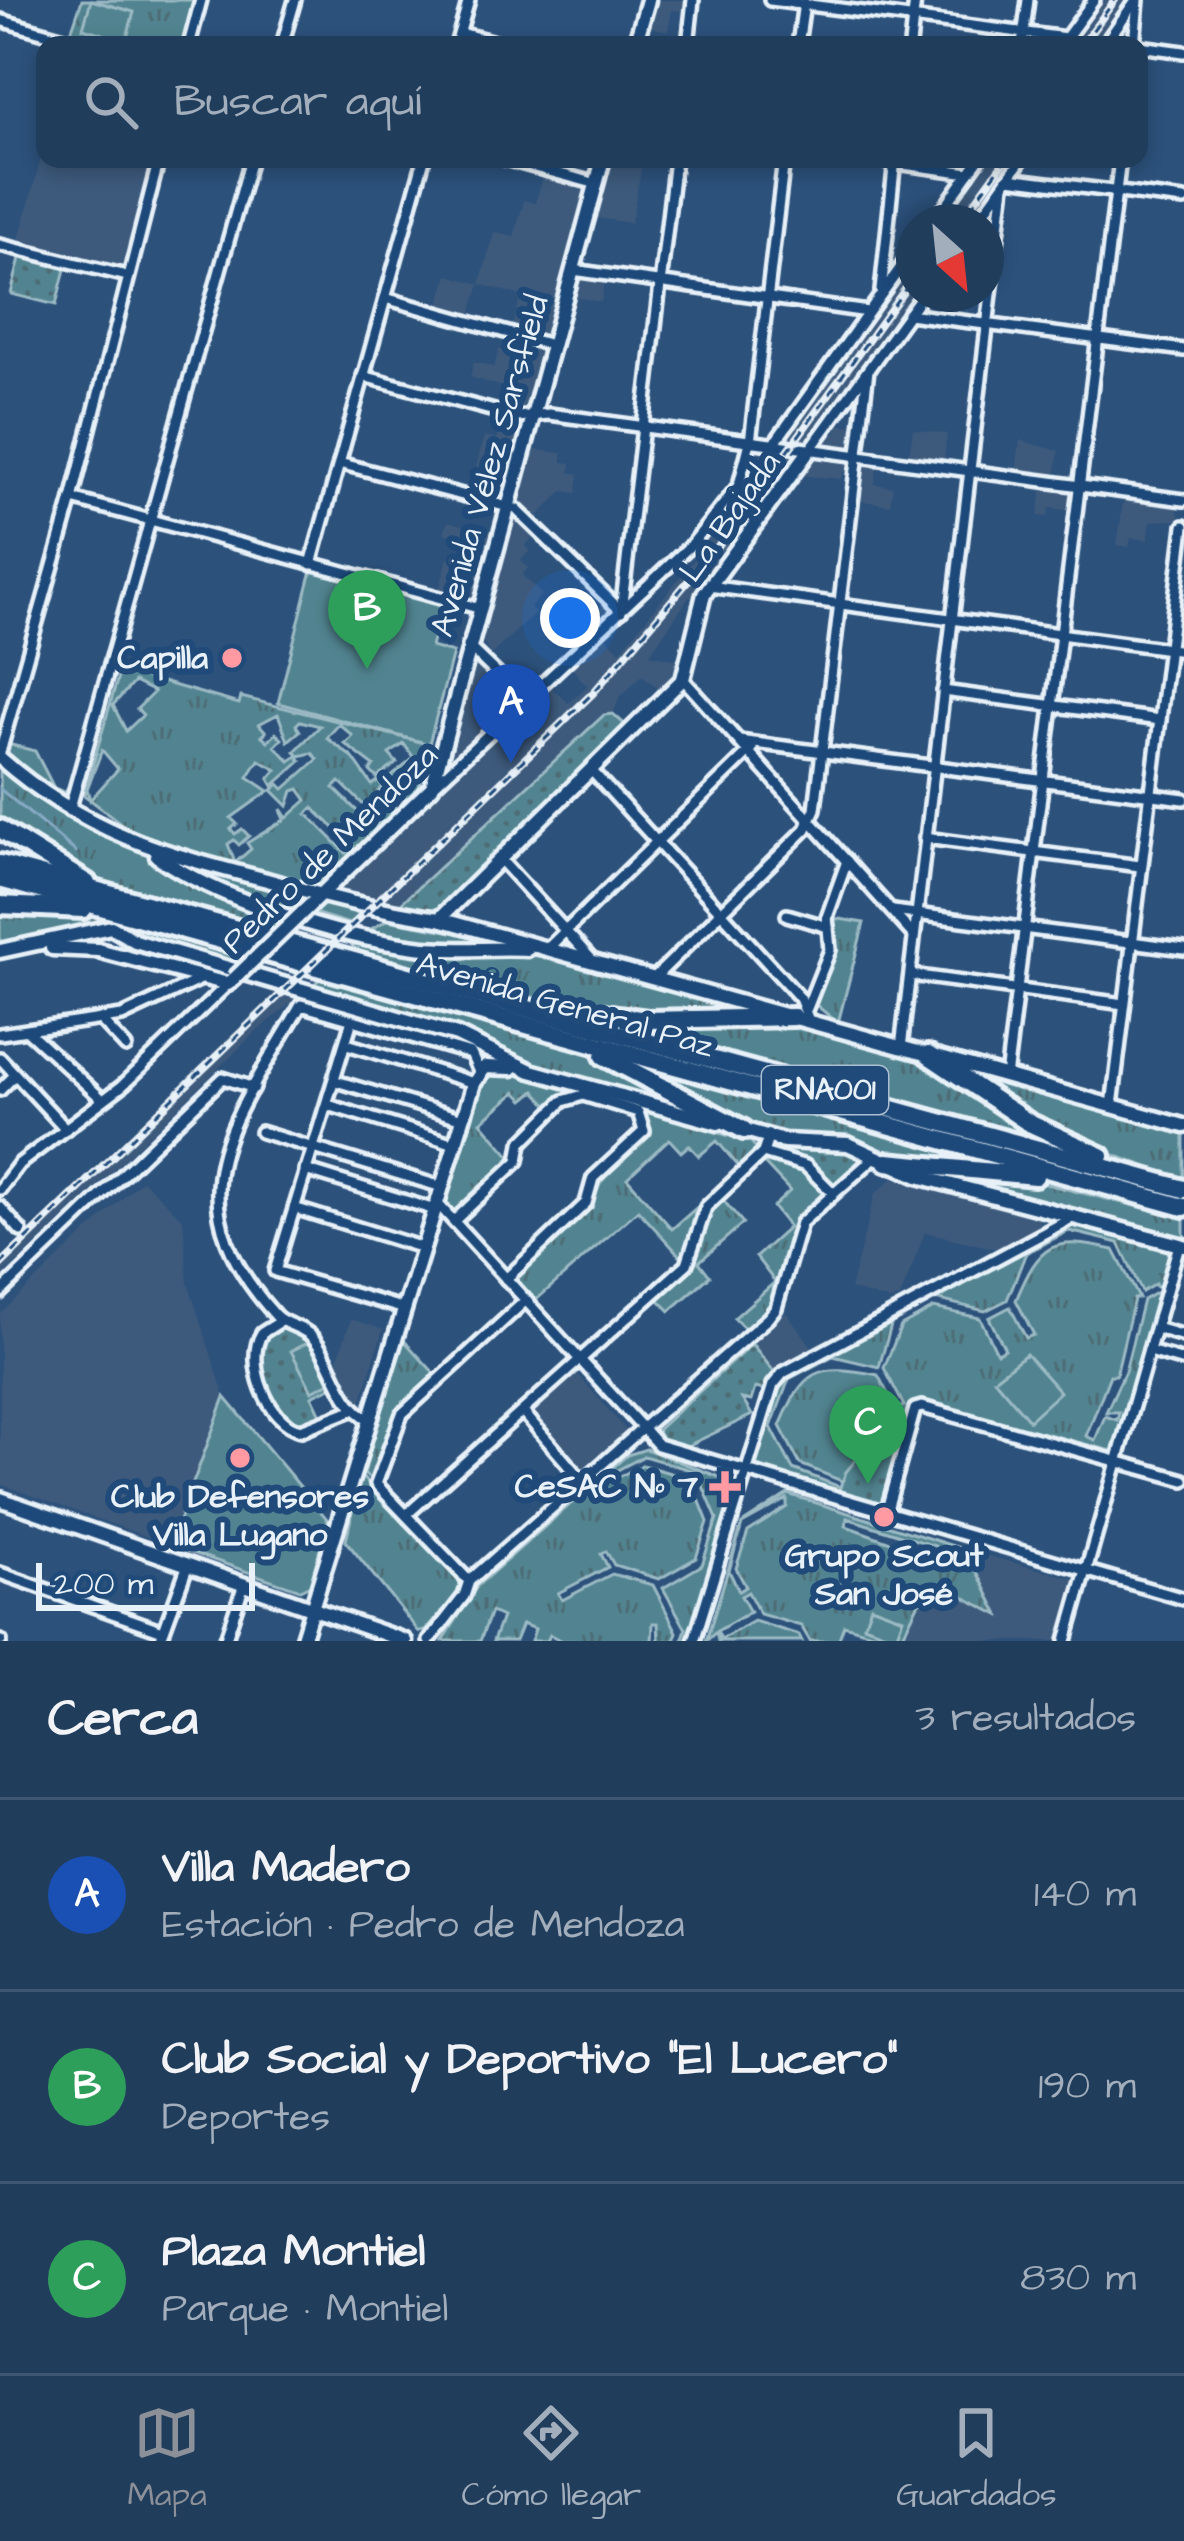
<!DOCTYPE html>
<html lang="es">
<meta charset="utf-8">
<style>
:root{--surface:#213d5c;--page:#294462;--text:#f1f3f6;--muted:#a2aebb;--line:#3e5672;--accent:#8c9099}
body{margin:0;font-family:"Architects Daughter",sans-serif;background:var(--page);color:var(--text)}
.compass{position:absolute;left:896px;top:204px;width:108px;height:108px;border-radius:50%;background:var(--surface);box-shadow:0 6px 18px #0003;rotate:153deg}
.scale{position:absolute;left:36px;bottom:30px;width:219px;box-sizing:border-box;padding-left:12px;border:6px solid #e8f1f8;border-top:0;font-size:33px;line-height:42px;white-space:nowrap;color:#e8f1f8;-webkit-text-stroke:9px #1f4a7a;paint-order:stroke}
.you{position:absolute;left:570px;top:618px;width:42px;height:42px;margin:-30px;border:9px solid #fff;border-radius:50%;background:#1a73e8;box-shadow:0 0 0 18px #1a73e833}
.badge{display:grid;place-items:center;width:78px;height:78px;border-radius:50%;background:var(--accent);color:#fff;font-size:39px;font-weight:700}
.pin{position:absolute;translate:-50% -99px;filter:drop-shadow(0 3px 6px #0008)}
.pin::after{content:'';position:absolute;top:63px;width:42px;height:36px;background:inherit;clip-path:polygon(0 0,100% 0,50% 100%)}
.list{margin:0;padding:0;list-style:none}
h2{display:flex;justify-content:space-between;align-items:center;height:156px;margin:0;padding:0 48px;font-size:51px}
h2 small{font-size:39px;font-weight:400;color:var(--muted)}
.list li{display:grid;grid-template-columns:78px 1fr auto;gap:36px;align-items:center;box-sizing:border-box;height:192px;padding:0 48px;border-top:3px solid var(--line)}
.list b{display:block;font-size:45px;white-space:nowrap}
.list p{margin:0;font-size:39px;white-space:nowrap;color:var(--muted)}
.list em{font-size:39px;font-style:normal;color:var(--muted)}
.icon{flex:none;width:66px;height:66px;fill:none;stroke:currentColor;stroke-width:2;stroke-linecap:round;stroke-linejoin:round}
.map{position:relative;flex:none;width:1184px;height:1641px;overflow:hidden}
.search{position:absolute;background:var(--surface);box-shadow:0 6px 18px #0003;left:36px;right:36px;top:36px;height:132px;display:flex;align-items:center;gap:30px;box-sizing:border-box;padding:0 42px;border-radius:24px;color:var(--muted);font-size:45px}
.sheet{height:732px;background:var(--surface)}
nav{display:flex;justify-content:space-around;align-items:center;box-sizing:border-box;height:168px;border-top:3px solid var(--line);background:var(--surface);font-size:33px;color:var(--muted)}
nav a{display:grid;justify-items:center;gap:6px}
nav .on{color:var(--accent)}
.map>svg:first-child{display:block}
</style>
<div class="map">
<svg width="1184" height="1641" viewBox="0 0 1184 1641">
<defs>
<pattern id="grass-tufts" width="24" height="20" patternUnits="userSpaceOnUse" patternTransform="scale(3)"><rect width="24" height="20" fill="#518490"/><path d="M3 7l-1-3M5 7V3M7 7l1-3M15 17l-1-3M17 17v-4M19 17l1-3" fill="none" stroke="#4d6c74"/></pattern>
<pattern id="park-dots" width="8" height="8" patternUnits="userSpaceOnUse" patternTransform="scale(3)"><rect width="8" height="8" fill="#518490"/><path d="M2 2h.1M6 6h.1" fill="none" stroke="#4d6c74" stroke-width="1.8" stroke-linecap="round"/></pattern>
</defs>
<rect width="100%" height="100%" fill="#2c517b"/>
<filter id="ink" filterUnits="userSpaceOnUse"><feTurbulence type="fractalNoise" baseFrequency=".00833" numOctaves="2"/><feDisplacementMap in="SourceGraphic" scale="24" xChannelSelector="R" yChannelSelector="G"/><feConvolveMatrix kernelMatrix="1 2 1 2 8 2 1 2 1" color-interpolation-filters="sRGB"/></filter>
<g filter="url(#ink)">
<g fill="#3c5a7c">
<polygon points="656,0 690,0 688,12 672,10 668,31 649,27"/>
<polygon points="1100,0 1132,0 1099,45 1067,45"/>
<polygon points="45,143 45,159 153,159 126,267 19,240"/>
<polygon points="612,159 643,159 631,223 596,218"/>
<polygon points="984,159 1017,159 971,222 938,222"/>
<polygon points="544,174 590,190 549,337 511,330 521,296 480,284 470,318 438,309 448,275 480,284 494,232 514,237 524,200 535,203"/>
<polygon points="914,256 914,294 919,294 810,445 782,441"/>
<polygon points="582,277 605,280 601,302 574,297"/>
<polygon points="527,342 546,351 527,415 504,410 509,389 470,377 474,362 494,367 499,349 524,355"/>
<polygon points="503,420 524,430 511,477 476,467 484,436 497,439"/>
<polygon points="838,424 861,427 855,448 817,445 825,432 836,433"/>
<polygon points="913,429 947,434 944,461 909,457"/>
<polygon points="1020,440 1059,451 1055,478 1016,472"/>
<polygon points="766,448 800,457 698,599 689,597 650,654 688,662 666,694 642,675 620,697 613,714 603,716 396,907 341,895 338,884 344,877 547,684 569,703 587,686 568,664 602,633 620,651 701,551 695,545"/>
<polygon points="531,449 562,453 562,462 571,463 570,472 579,474 577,493 563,491 534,520 517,499"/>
<polygon points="813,454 854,457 854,473 844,472 842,479 794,475"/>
<polygon points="878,460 875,484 893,487 890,505 856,500 862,462"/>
<polygon points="1043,483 1072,486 1072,511 1050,508 1048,517 1038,516"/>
<polygon points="1124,495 1176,501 1180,520 1151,521 1148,540 1131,538 1129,547 1117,545"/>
<polygon points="516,516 538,532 525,546 530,551 521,560 528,568 522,575 542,595 530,607 535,613 491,655 480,636"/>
<polygon points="448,521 495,534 492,546 444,533"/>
<polygon points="448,557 486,567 474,604 438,595"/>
<polygon points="606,601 616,611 585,641 554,609 561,602 574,615 582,608 591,615"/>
<polygon points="480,660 519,701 450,761 446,754 472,663"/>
<polygon points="277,991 299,997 257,1031 0,1279 0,1259"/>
<polygon points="893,1178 1039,1218 1040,1228 997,1249 925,1232 900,1298 890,1301 850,1289 875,1194"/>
<polygon points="142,1180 183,1219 188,1283 225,1397 170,1545 0,1484 0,1314"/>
<polygon points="786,1312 813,1348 774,1372 752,1344"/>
<polygon points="351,1319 383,1329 361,1403 336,1365"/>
<polygon points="575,1371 631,1436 585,1476 527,1413"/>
<polygon points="966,1550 1076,1579 1059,1641 900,1641 919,1601 932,1599 940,1585 998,1613"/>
</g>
<g fill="url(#grass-tufts)" stroke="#9cbac4" stroke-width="3" fill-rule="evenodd">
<polygon points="82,0 197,0 184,45 101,45 0,16 0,12 71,32"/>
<path d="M120,670L239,704L241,697L429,744L418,792L317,886L149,845L84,795ZM134,682L154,692L137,709L143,715L126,731L113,705ZM278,714L288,741L300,731L296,725L300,721L320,726L295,751L299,756L312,753L318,759L284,789L279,784L272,790L288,806L293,791L299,789L307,800L287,818L281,809L284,820L247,843L251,849L235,863L228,844L234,840L239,845L249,836L242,829L235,834L231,829L237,824L231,818L269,791L248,777L259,760L277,770L269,779L273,786L301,761L297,756L290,761L275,746L282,739L276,733L268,741L262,736L266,732L259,724ZM339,724L353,736L345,744L374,766L370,771L377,778L397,763L389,754L404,744L414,758L384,783L406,797L398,810L379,791L383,787L378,781L372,785L353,758L327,738ZM102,750L118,769L90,800L87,789ZM340,782L380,821L373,827L334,788ZM313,808L353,846L346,853L307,814Z"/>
<polygon points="0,742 35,751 54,788 69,794 66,798 59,799 0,751"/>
<polygon points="0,765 88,829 144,852 218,897 289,921 276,933 107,884 0,825"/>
<polygon points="173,861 308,896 290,907 230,889"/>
<polygon points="330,902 361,915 353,925 310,912"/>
<polygon points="0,909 92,913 250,956 237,968 137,937 103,921 0,946"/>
<polygon points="833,918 864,923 838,1023 816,1005 835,949"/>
<polygon points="387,920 514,943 429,941 369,930"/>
<polygon points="359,941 416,954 550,956 752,1012 660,1017 591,1011 347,953"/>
<polygon points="324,975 608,1060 725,1123 533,1068 311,987"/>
<polygon points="609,1021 793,1021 933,1065 1064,1147"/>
<polygon points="492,1068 751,1142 758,1150 740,1168 717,1141 699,1156 689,1145 681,1152 669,1139 627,1178 672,1229 696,1208 685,1261 638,1210 535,1301 513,1277 589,1208 601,1182 641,1139 648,1122 642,1113 571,1093 550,1107 535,1091 524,1100 516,1092 481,1122 513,1159 453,1213 445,1200 484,1076"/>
<polygon points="965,1069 1184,1131 1184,1180 1066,1138"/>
<polygon points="650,1070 1008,1168 886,1155 847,1139 792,1137 751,1127"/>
<polygon points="767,1159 808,1175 825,1194 796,1222 768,1309 746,1330 734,1318 775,1282 756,1257 789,1227 773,1207 790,1191 762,1161"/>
<polygon points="929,1173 1026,1179 1184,1218 1184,1244"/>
<polygon points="722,1199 743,1223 699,1262 710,1276 670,1311 658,1299 694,1265 710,1209"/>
<path d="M1069,1225L1172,1248L1112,1451L923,1402L900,1446L873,1439L846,1472L838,1495L758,1469L755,1463L781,1384L795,1370ZM1069,1231L1119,1243L1142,1292L1155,1284L1159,1291L1143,1300L1125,1371L1106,1412H1119L1117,1420L1105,1416L1095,1440L1086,1436L1110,1375H1116L1134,1299L1139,1298L1114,1250C1052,1236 1040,1243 1016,1300L1034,1335L1026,1338L1010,1307L989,1318L1005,1349L997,1353L980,1318L934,1308L901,1326L884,1368L904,1406L896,1409L878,1375C817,1363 804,1368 780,1426L800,1464L842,1481L840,1487L793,1469L771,1427L789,1379L833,1356L879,1367L892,1322L935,1299L985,1311L1007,1300L1026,1253Z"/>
<polygon points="400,1336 435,1374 403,1407 374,1483 364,1474"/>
<polygon points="646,1449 735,1483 687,1641 682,1641 686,1629 663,1588 702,1565 717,1519 697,1472 644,1456 610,1474 614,1479 643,1465 691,1479 708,1522 696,1558 659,1579 614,1565 606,1551 601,1554 608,1567 558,1593 562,1600 612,1574 653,1585 677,1632 674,1641 659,1641 658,1623 653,1623 652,1641 563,1641 550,1635 547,1641 531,1641 535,1629 522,1624 515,1641 493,1641 502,1617 491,1612 480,1641 443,1641 478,1585 627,1455"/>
<polygon points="360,1475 461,1582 461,1593 425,1631 419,1632 346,1541"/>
<path d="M788,1494L966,1550L999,1615L940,1585L932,1599L919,1602L900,1641L844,1625L838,1641H810L801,1626L760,1614L748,1592L741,1596L750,1612L717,1631L721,1639L754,1621L799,1635L802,1641H718L716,1632L706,1641L742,1524ZM787,1499V1507L748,1532L736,1568L746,1587L739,1591L729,1571L742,1524ZM847,1518L935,1546L939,1554L932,1557L846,1526Z"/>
</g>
<g fill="url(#park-dots)" stroke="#9cbac4" stroke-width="3">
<polygon points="21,254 66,265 56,305 11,294"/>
<polygon points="613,714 629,728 436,912 398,906 604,715"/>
<polygon points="818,1146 839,1147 867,1160 833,1186 808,1162 769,1147 809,1151"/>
<path d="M282,1327L314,1343L335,1385L312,1396L322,1417L301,1427C266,1411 262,1376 259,1341Z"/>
<polygon points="752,1344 774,1372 764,1390 755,1388 751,1401 742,1399 752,1415 687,1446 661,1438 657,1430"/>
<polygon points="871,1441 904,1450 886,1513 836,1499 846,1472"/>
</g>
<g fill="#518490" stroke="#9cbac4" stroke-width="3">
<polygon points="91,0 134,12 126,41 83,28"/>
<polygon points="313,566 443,602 431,647 453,653 429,744 278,703"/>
<polygon points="311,1341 332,1381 312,1391 291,1351"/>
<polygon points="1026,1354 1060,1392 1029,1420 994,1379"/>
<polygon points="225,1397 328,1520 310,1585 300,1590 170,1545"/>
<polygon points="871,1606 903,1618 896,1637 864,1625"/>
</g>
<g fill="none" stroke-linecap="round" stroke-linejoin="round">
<polyline stroke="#87aac5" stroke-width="3" points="0,789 76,852"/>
<g stroke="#e8f1f8" stroke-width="18">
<g id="street">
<polyline points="770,0 1066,38"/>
<polyline points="0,20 87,45"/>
<polyline points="460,33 506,45"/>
<polyline points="189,45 201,0"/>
<polyline points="282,45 295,0"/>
<polyline points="456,45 469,0"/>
<polyline points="688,45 693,0"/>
<polyline points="798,45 804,3"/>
<polyline points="910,45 915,0"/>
<polyline points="1022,45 1028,0"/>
<polyline points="1061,45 1094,0"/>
<polyline points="1104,45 1136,0"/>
<polyline points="1134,45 1138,0"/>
<polyline points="1139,46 1184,52"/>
<polyline points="159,159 72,499 478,608"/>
<polyline points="505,159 597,184"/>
<polyline points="867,159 969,173"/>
<polyline points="1008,178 1184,200"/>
<polyline points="934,222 979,159"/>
<polyline points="977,222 1022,159"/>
<polyline points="0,245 127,276"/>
<polyline points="573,270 868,312"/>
<polyline points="881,291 895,159"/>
<polyline points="385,298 551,345"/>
<polyline points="908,314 1184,350"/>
<polyline points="363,376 517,417 549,414 1184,500"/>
<polyline points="773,445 914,249"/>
<polyline points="809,451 923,294"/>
<polyline points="339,463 516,509 621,611"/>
<polyline points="311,564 424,159"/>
<polyline points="709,586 1184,651"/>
<polyline points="621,611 675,159"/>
<polyline points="468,646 524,700"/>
<polyline points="683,679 914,936"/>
<polyline points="943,691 1160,720"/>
<polyline points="739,741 1184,799"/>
<polyline points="0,752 72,499"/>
<polyline points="591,770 800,998 809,1021"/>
<polyline points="432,787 692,544 739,485 750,442 784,159"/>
<polyline points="69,811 251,159"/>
<polyline points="925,838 1140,866"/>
<polyline points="499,858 593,961"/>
<polyline points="893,911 1184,949"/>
<polyline points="787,915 828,927"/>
<polyline points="546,950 752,749"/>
<polyline points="911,975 1124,1004"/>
<polyline points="653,979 806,829 815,809 868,370"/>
<polyline points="807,1008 830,950 827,917 847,861"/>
<polyline points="100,1019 126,1047"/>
<polyline points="352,1020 275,1271 405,1309"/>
<polyline points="28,1031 103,1100"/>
<polyline points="0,1034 122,1016 203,978"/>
<polyline points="347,1044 474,1083"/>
<polyline points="901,1048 1004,185"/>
<polyline points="0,1058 66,1129"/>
<polyline points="1006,1077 1120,159"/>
<polyline points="336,1081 463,1119"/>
<polyline points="0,1090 15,1075"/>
<polyline points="328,1105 455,1144"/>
<polyline points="1112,1106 1184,526"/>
<polyline points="261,1132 442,1187"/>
<polyline points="763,1153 806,1166 833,1193"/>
<polyline points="305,1170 435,1210"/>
<polyline points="0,1189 19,1164 122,1086 228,984"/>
<polyline points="437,1203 658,1445 1184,1599"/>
<polyline points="0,1207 21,1231"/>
<polyline points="294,1208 423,1248"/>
<polyline points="454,1221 518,1161 521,1143 563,1101 583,1095 638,1112 644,1131 593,1178 586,1203 506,1279"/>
<polyline points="0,1293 223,1078 254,1088"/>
<path d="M281,1321L262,1333C244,1361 268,1424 301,1430L352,1410"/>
<polyline points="1156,1328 1184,1336"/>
<polyline points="1149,1351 1184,1361"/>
<polyline points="523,1412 584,1483"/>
<path d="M370,1420C338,1403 336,1366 314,1339C304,1326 286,1326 276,1316C166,1196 234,1121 301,1005L471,1054L479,1072"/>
<polyline points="886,1513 915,1409 922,1407 1184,1480"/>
<polyline points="406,1515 687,1264 706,1207 763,1153 768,1138"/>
<polyline points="0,1573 163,1631"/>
<polyline points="469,1581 376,1484 402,1414 525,1301"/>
<polyline points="0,1641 1,1641"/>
<polyline points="160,1641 187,1567"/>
<polyline points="225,1641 243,1587"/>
<polyline points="429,1641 464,1596 469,1581 768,1318 776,1308 801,1223 876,1156"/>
<polyline points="694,1641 773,1385 783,1373 1072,1218"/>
<polyline points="1066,1641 1179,1245"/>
</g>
</g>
<g stroke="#e8f1f8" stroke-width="21">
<g id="secondary">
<polyline points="635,45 648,0"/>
<path d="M0,758C84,832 161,853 267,880C324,896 380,911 439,919L1184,1126"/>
<path d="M157,856C221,901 338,937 416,947C453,952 490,947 527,949"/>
<polyline points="304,911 432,787 603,159"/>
<polyline points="439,919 683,679 704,594 809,451"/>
<polyline points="52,948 98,950 228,984 234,979"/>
<polyline points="0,951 111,927 135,941 457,1035 531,1071 718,1123"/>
<polyline points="738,1128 784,1141 848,1144 918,1176 1184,1246"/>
<polyline points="0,1499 405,1641"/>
<polyline points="302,1641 474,1083 485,1067 512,1068"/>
</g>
</g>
<g stroke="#e8f1f8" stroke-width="26">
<g id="highway">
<polyline points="0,829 87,883"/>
<polyline points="0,864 1184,1189"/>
<polyline points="0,879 1184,1207"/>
<polyline points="0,905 83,909"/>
<polyline points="566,1009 647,1020 794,1017"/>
<polyline points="928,1055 1029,1123 1101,1156"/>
<polyline points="604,1056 744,1130"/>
<polyline points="887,1162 1035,1176"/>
</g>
</g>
<use href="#street" stroke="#1f4a7a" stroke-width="9"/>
<use href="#secondary" stroke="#1f4a7a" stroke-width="12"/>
<use href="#highway" stroke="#1f4a7a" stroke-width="16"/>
<g stroke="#e8f1f8" stroke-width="8">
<g id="rail">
<polyline points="1082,45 1115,0"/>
<polyline points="960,222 1006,159"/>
<polyline points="0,1265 594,692 723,540 914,277"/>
</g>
</g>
<use href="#rail" stroke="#1f4a7a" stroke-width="3" stroke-dasharray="9" stroke-linecap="butt"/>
<g stroke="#e8f1f8" stroke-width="21" stroke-linecap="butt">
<polyline id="secondary-bridge" points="234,979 304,911"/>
</g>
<use href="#secondary-bridge" stroke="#1f4a7a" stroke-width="12"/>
</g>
</g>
<g fill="#ff9aa2" stroke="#1f4a7a" stroke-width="4.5">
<circle cx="232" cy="658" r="12"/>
<circle cx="240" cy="1458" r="12"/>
<path d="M719 1469h12v12h12v12h-12v12h-12v-12h-12v-12h12z"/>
<circle cx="884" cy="1517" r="12"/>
</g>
<g text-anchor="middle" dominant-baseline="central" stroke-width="12" stroke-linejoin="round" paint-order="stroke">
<rect fill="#1f4a7a" stroke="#acbfd2" stroke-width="3" x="762" y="1066" width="126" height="48" rx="9"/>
<g font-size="30" font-weight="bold" fill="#e8f1f8">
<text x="825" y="1090">RNA001</text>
</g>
<g font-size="33" fill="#e8f1f8" stroke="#1f4a7a">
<text transform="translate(490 466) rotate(-74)">Avenida Vélez Sarsfield</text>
<text transform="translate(730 517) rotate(-55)">La Bajada</text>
<text transform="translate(330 849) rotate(-44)">Pedro de Mendoza</text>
<text transform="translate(565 1005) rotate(16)">Avenida General Paz</text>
</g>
<g font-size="33" font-weight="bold" fill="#e8f1f8" stroke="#1f4a7a" text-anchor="end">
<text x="208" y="658">Capilla</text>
<text x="698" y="1487">CeSAC Nº 7</text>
<text x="240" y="1497" text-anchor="middle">Club Defensores<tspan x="240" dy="38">Villa Lugano</tspan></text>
<text x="884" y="1556" text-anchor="middle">Grupo Scout<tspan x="884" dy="38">San José</tspan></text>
</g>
</g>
</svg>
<svg class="compass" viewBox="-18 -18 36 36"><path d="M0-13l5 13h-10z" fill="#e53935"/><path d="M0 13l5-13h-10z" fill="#a2aebb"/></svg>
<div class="scale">200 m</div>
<div class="you"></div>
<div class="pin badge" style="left:511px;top:763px;background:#1a4fb4">A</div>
<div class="pin badge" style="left:367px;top:669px;background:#2e9e5b">B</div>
<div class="pin badge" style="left:868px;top:1484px;background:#2e9e5b">C</div>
<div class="search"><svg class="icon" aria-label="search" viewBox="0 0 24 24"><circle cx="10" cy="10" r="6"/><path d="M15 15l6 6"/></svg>Buscar aquí</div>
</div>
<section class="sheet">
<h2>Cerca<small>3 resultados</small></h2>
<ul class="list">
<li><span class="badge" style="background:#1a4fb4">A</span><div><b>Villa Madero</b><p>Estación · Pedro de Mendoza</p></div><em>140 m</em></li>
<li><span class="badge" style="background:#2e9e5b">B</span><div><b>Club Social y Deportivo &quot;El Lucero&quot;</b><p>Deportes</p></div><em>190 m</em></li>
<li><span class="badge" style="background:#2e9e5b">C</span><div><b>Plaza Montiel</b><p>Parque · Montiel</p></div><em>830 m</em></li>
</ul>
</section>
<nav>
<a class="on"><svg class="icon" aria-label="map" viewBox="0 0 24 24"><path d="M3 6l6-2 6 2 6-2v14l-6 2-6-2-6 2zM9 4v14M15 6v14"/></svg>Mapa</a>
<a><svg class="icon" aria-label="directions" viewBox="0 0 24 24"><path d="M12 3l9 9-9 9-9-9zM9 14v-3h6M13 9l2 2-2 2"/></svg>Cómo llegar</a>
<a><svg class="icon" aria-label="saved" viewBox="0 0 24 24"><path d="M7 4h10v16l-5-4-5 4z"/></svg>Guardados</a>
</nav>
